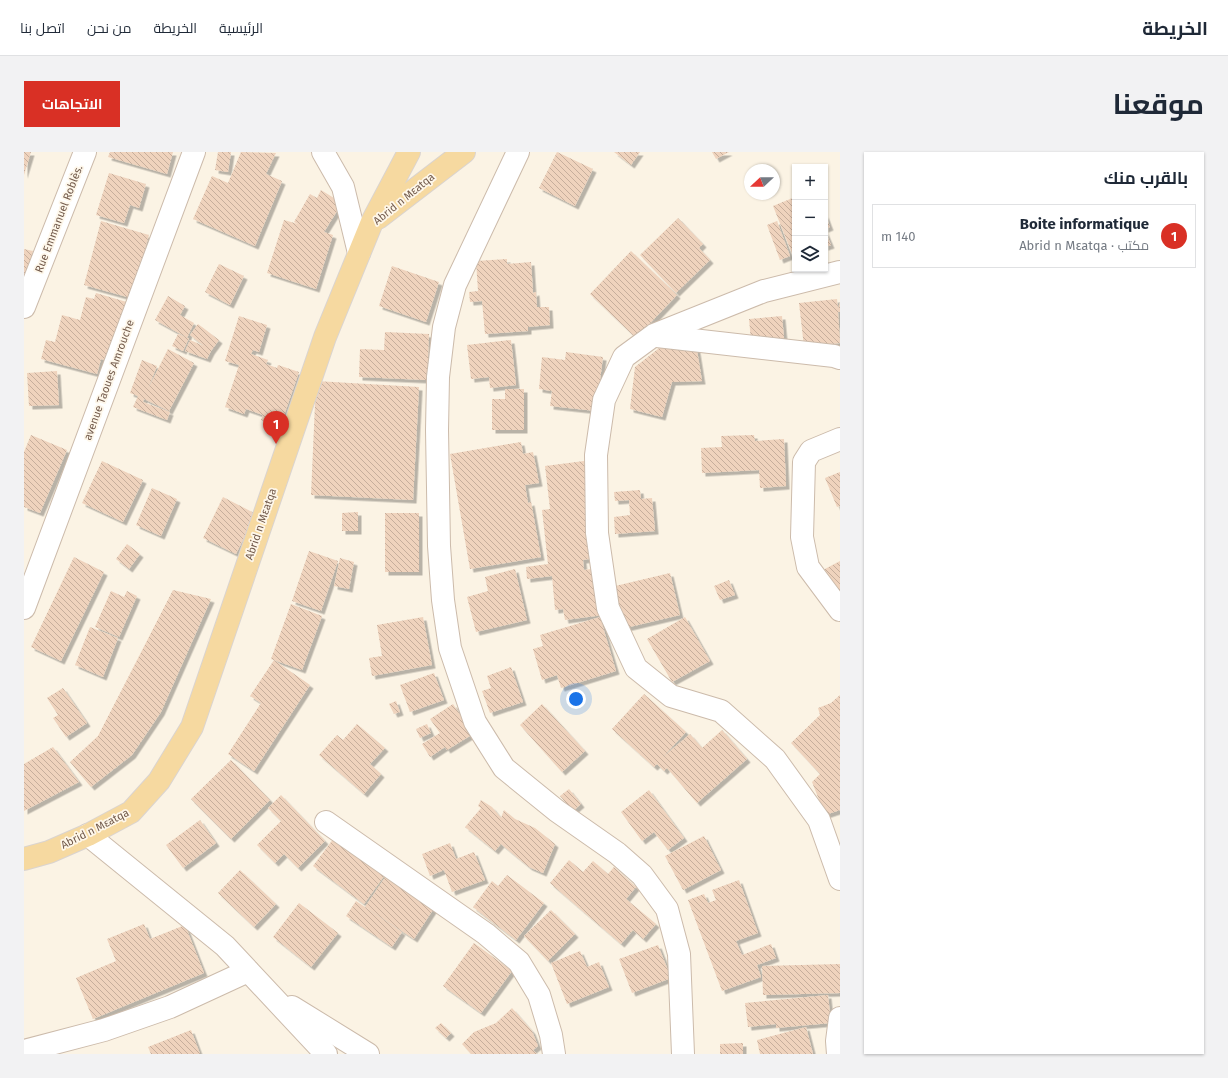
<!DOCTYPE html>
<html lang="ar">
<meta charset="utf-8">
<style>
:root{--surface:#fff;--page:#f2f2f3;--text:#1f2937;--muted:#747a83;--line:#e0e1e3;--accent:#d93025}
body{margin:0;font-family:"Fira Sans",Cairo,sans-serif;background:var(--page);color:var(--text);direction:rtl}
.controls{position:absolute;right:12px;top:12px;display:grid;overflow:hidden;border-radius:0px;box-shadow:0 1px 3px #0004}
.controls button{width:36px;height:36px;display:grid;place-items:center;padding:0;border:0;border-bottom:1px solid var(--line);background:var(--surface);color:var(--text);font:20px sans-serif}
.compass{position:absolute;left:720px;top:12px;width:36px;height:36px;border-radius:50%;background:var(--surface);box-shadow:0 1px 3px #0004;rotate:248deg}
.you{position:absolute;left:552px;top:547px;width:14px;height:14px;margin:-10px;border:3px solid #fff;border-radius:50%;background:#1a73e8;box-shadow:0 0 0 6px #1a73e833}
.badge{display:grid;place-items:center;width:26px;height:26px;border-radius:50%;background:var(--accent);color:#fff;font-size:13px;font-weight:700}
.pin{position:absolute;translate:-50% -33px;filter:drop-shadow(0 1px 2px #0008)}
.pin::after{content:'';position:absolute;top:21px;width:14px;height:12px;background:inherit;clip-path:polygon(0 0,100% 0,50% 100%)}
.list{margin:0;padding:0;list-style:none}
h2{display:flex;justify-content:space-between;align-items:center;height:52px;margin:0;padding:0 16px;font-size:17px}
h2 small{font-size:13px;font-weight:400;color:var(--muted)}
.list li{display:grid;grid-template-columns:26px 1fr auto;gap:12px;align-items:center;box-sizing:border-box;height:64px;margin:0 8px 8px;padding:0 8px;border:1px solid var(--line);border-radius:0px}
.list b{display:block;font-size:15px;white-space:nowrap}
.list p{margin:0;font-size:13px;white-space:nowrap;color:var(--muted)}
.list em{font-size:13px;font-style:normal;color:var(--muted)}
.icon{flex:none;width:22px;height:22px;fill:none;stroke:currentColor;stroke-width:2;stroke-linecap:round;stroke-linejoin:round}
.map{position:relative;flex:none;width:816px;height:902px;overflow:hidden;direction:ltr;border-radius:0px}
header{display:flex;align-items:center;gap:24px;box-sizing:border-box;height:56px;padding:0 20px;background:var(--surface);border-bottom:1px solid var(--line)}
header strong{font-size:19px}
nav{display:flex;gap:22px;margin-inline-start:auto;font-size:14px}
.intro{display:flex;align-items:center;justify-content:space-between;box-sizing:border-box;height:96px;padding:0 24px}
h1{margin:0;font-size:28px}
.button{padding:10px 18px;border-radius:0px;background:var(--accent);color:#fff;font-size:14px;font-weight:700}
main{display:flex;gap:24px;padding:0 24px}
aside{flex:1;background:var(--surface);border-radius:0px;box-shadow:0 1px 3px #0004}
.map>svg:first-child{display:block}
</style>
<header>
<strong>الخريطة</strong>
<nav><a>الرئيسية</a><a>الخريطة</a><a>من نحن</a><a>اتصل بنا</a></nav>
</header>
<div class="intro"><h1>موقعنا</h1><a class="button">الاتجاهات</a></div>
<main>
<aside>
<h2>بالقرب منك<small></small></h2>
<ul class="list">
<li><span class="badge">1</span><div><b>Boite informatique</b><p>مكتب · Abrid n Mɛatqa</p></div><em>140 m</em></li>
</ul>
</aside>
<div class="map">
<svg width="816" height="902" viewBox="0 0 816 902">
<defs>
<pattern id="building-back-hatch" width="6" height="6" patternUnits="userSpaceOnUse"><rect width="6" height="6" fill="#efd3bd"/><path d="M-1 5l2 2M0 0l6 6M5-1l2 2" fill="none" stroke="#c6ae9c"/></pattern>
<filter id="shadow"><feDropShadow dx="3.5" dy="3.5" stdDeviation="0" flood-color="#0004"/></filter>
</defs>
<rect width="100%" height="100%" fill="#fbf3e4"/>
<g fill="url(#building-back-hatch)" filter="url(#shadow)">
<polygon points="0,0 7,0 0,23"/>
<polygon points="86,0 149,0 143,22 84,5"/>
<polygon points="194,0 207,0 204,20 191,18"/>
<polygon points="217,0 252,1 242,22 258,29 231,94 169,67 188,24 204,31"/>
<polygon points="533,0 569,17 551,54 515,36"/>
<polygon points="590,0 616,0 607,13"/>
<polygon points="688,0 705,0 692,7"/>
<polygon points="85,21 122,32 115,56 106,53 100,71 72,63"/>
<polygon points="297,38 318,51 300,80 309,83 292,137 243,121 260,68 274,72 270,70 286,42 293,46"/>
<polygon points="771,45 771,109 749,54"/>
<polygon points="801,62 806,75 801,77"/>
<polygon points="654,66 679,92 675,96 686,108 652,141 616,103"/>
<polygon points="77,69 125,83 107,146 60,133"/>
<polygon points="753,69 766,104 756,108 743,73"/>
<polygon points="801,79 807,93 801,95"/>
<polygon points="0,97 9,99 3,125 0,124"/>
<polygon points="607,99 653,143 612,186 566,142"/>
<polygon points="483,107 483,112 507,110 509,141 512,140 513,155 525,155 526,173 504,175 504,179 461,182 458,149 446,150 445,140 454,139 452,109"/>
<polygon points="195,112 220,124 206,153 181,140"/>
<polygon points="368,114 415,130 402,170 355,154"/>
<polygon points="72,141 106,151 90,211 77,207 73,222 17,207 22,188 31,190 38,163 56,168 62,145 70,147"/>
<polygon points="144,144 161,154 156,163 170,171 163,186 165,186 159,199 148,194 154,182 162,185 131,168"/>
<polygon points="813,147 814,156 816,151 816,160 814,160 816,191 780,195 775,151"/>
<polygon points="215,164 243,173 235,200 229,198 227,202 244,208 242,212 253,216 254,213 275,220 256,275 237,268 239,263 222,257 220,262 201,255 215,213 201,209"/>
<polygon points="758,164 760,186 727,189 725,167"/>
<polygon points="174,172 195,188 187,199 183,207 161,199 166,188 180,194 166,183"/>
<polygon points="361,180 405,182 403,228 335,225 336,197 360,198"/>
<polygon points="487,188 492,233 466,236 465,225 447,227 443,193"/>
<polygon points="672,192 678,229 648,230 638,265 606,257 611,215 639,193"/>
<polygon points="144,197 170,211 145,259 120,247 119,250 146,260 143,268 109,255 114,244 106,241 118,208 133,214 124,237"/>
<polygon points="542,200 579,205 572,259 526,254 528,239 515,237 518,205 541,208"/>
<polygon points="33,219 35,253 5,254 3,221"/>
<polygon points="292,229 395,235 389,348 287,343"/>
<polygon points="481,237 500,237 500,278 468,278 468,247 481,247"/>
<polygon points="7,283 43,298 16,361 0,355 0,300"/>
<polygon points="730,283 731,289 760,287 762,334 736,336 735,318 678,321 677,296 698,295 697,284"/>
<polygon points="497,290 499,302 509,300 515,331 501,333 504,351 507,350 517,405 446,417 426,302"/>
<polygon points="78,309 119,328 99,370 58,351"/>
<polygon points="560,309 571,406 559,408 560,418 574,416 579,463 541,468 539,457 531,458 528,424 503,427 502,415 524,412 518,358 526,357 521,314"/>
<polygon points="816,320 816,354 813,355 801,326"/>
<polygon points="128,336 153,347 137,384 112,373"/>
<polygon points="616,338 617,347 628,346 631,379 591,382 590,365 606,363 605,348 591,349 590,340"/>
<polygon points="199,345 232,362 212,402 179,386"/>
<polygon points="334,360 334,379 318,379 318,361"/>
<rect x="361" y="361" width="34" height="59"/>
<polygon points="103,392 116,402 105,417 92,407"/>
<polygon points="285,399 314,409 297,459 268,449"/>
<polygon points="50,405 80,420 37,509 7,495"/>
<polygon points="316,406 330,410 325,437 310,434"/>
<polygon points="816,409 816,449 799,418"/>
<polygon points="491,417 503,468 452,480 443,445 464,439 461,425"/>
<polygon points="646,421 656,463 597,477 587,435"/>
<polygon points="705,428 711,443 696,448 690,434"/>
<polygon points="149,438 187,447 137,560 108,603 67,635 46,610 74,584"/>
<polygon points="87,439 100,445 103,439 113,444 95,485 71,475"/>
<polygon points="267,452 298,464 278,518 247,507"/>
<polygon points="399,465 408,513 348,524 345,506 358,504 353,473"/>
<polygon points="576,465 592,519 537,536 533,523 518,528 509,497 519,494 516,483"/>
<polygon points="661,465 686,509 648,530 623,487"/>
<polygon points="66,475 94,486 79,525 51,513"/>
<polygon points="250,508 286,533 230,619 204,602 237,551 226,544"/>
<polygon points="487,515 499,550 466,561 458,539 467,536 463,524"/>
<polygon points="410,521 420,548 386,560 376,533"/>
<polygon points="39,536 63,571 42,585 29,566 34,563 23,546"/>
<polygon points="620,542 662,580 639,605 666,582 678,596 698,578 723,607 673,651 643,616 640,619 633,612 630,615 588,577"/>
<polygon points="816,543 816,658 801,663 788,630 796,622 767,591 796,563 794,556 807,551"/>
<polygon points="372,549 376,560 370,562 365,552"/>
<polygon points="429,552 449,582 423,598 421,595 406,605 398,592 416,581 406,567"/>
<polygon points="518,552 561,599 538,620 496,573"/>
<polygon points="333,572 361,596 346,612 357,622 340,642 295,603 313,583 319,588"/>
<polygon points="403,572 407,581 396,586 392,577"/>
<polygon points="29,595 55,630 0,659 0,612"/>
<polygon points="207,608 246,648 207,687 167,647"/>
<polygon points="545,637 557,652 549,659 536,644"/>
<polygon points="625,638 660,686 644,698 630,680 618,689 597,660"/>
<polygon points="257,643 301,689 274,716 260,702 251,711 233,693 257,669 244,656"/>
<polygon points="457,648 468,655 477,666 480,658 491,667 511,676 531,692 519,721 505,715 477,692 471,699 441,675 457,656 454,654"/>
<polygon points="176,668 192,691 159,716 142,693"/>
<polygon points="313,682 363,720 340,752 289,714"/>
<polygon points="680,684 697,718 659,738 641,704"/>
<polygon points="426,691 432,707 450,700 461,728 428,740 420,718 406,724 398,702"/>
<polygon points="545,708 559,720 569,709 584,722 590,715 612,735 602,747 632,772 619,787 609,778 597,792 526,731"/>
<polygon points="216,718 252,752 230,775 194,741"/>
<polygon points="364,721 412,753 390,787 341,755"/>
<polygon points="483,723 520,751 492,788 449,755 468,729 474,734"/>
<polygon points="715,728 734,781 712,789 718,803 747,792 752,806 733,813 737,825 698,839 664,748 680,742 684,751 692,748 688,738"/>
<polygon points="332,749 378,780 368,795 322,764"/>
<polygon points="275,751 314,781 287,815 249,785"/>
<polygon points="527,758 551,782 524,809 500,784"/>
<polygon points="120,772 126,787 161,773 180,821 69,867 52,826 92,809 83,787"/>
<polygon points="450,791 488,819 457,861 419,834"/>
<polygon points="634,793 647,826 608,841 595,807"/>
<polygon points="556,799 563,815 575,810 585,835 543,852 527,811"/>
<polygon points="816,812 816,841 739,843 738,814"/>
<polygon points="804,843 807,871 752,876 752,872 724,875 721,851"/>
<polygon points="488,856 508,879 514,894 509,898 513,902 447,902 438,892 450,880 472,871"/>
<polygon points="417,871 427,881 422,886 411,876"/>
<polygon points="782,875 789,902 736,902 733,888"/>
<polygon points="167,878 176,902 127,902 124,895"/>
<polygon points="719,891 719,902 696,902 696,892"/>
</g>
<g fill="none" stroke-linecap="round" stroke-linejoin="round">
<g stroke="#ccbbab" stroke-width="24">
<g id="minor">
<polyline points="299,0 319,35 335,101"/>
<polyline points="494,0 431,133 420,175 414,225 413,278 415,394 419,448 426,496 451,570 480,616 533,659 593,701 618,723 643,757 655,802 659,902"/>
<polyline points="816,120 740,139 630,183 600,205 580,248 572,303 573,381 584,456 612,516 647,544 697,559 751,607 795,668 816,727"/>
<polyline points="0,155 61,0"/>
<polyline points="633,184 810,204 816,206"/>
<polyline points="816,287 787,299 780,310 778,385 784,415 816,458"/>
<polyline points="0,456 170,0"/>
<polyline points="302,670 462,782 495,810 515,843 527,883 530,902"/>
<polyline points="64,683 201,794 302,902"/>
<polyline points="268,855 344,902"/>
<polyline points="0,899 80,878 146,855 224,819"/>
<polyline points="814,902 813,889 816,866"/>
</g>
</g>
<g stroke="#dad4d0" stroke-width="24">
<g id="major">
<polyline points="354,66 440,0"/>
<polyline points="0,707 25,700 64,683 107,660 135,629 168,575 301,185 348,70 385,0"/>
</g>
</g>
<use href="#minor" stroke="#fff" stroke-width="22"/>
<use href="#major" stroke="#f6d9a0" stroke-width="22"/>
</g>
<g text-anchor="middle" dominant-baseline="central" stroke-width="3.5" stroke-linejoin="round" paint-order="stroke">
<g font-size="11" fill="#725a4b" stroke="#fef7ea">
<text transform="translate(380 47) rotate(-39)">Abrid n Mɛatqa</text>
<text transform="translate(35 67) rotate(-69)">Rue Emmanuel Roblès.</text>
<text transform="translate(85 228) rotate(-70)">avenue Taoues Amrouche</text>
<text transform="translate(237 372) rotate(-71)">Abrid n Mɛatqa</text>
<text transform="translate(71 677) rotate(-27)">Abrid n Mɛatqa</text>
</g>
</g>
</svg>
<div class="controls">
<button>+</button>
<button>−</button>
<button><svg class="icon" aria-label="layers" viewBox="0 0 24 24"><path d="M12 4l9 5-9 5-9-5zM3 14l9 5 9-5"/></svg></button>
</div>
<svg class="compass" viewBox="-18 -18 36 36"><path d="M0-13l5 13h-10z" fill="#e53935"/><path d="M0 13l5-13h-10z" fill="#747a83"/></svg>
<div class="you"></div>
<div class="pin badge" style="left:252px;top:292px">1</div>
</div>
</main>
